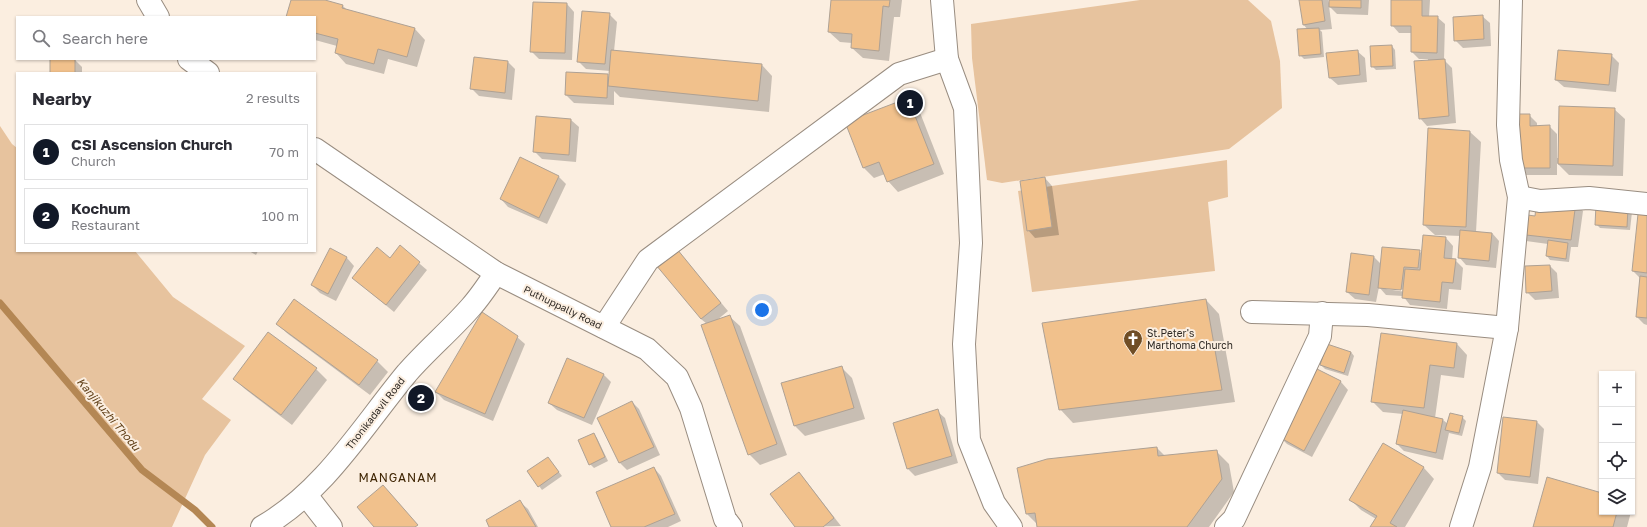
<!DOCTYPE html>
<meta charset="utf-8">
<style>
:root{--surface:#fff;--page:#f7f7f7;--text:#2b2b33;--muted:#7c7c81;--line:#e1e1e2;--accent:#111827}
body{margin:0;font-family:"Golos Text",sans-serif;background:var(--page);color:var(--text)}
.controls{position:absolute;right:12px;bottom:12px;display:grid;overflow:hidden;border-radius:0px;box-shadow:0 1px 3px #0004}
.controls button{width:36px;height:36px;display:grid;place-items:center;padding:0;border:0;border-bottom:1px solid var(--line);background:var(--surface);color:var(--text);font:20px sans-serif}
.you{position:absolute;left:762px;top:310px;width:14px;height:14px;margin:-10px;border:3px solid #fff;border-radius:50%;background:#1a73e8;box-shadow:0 0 0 6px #1a73e833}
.badge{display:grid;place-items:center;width:26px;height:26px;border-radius:50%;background:var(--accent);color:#fff;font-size:13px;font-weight:700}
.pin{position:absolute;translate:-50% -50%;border:2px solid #fff;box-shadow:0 1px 4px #0006}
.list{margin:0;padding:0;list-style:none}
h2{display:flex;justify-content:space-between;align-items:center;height:52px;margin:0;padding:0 16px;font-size:17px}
h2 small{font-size:13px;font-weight:400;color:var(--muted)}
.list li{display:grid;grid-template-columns:26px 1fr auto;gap:12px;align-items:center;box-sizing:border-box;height:56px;margin:0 8px 8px;padding:0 8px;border:1px solid var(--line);border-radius:0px}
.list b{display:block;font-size:15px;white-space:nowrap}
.list p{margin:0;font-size:13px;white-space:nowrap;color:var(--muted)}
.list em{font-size:13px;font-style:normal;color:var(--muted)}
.icon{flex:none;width:22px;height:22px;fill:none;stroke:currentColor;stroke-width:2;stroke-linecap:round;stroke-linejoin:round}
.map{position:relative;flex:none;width:1647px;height:527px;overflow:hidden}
.search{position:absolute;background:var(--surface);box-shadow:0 1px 3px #0004;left:16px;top:16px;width:300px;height:44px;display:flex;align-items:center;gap:10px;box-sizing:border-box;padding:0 14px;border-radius:0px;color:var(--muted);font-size:15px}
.panel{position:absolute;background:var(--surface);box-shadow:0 1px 3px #0004;left:16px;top:72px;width:300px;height:180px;border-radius:0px}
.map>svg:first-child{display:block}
</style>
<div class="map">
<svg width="1647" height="527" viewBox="0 0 1647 527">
<rect width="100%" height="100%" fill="#fbeee0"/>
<g fill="#e7c39e">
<polygon points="1140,0 1248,0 1271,21 1280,61 1282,108 1229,149 1002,183 987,180 972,58 971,24"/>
<polygon points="0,126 12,144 17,148 17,251 135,251 173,297 245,346 202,399 231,420 205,455 172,527 0,527"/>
<polygon points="1227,160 1228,197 1208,202 1215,271 1032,292 1018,191"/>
</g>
<g fill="#0003" fill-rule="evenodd">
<polygon points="292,0 321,0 343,6 347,10 415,29 425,40 417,67 388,59 384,74 346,64 336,53 337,46 315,40 315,17 287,17"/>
<polygon points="832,0 902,0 900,17 894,17 889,61 863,58 852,48 852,43 840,42 829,32"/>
<polygon points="1300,0 1328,0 1329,3 1330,0 1369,0 1368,15 1337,14 1329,6 1332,29 1320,30 1322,32 1324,57 1304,59 1300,55 1308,30 1303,24"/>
<polygon points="1392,0 1430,0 1429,17 1437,17 1445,24 1444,60 1452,68 1456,123 1427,126 1420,118 1428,59 1419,59 1412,52 1412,33 1399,33 1392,25"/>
<polygon points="567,4 574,12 572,60 539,59 531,51"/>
<polygon points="609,14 617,22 614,51 762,65 772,76 769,112 620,97 614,91 614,105 574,103 566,95 607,75 610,78 610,71 586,69 578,61"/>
<polygon points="1482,16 1490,23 1491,46 1463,48 1455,40"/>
<polygon points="1392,46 1395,50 1396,69 1376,70 1372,66"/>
<polygon points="1357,51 1365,58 1367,82 1338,85 1330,78"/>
<polygon points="1611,55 1619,63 1616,92 1564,87 1556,80"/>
<polygon points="75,60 82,67 82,73 51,73"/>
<polygon points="508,62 515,69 512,100 479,96 471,88"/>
<polygon points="908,99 919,110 944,174 898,192 888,181 885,174 874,178 863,167"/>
<polygon points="1614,109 1625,119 1623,176 1569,175 1557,163 1557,175 1512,175 1529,115 1537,123 1537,126 1549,126 1557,134 1557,158 1559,158"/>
<polygon points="537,117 571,120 579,127 576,162 542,159 534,151"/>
<polygon points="1429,130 1470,132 1481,142 1476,232 1492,233 1499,241 1496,268 1466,265 1459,257 1461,236 1435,235 1424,225"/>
<polygon points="559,177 566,184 547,224 508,207 501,199"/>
<polygon points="1045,178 1052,186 1059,235 1035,238 1028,230"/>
<polygon points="1575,203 1583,211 1578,247 1571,247 1569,262 1550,260 1547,256 1548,244 1526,241 1520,216 1536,217"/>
<polygon points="1597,206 1632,212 1630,230 1600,228 1596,224"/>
<polygon points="1647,216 1647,325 1644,324 1637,317 1640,278 1633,271"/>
<path d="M1446,238L1453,246L1452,260H1455L1463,268L1461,290L1449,289L1447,309L1410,305L1403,296L1386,295L1379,287L1376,302L1355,299L1347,292L1352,254L1374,257L1381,264L1419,251L1422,254ZM1386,287L1406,290V292L1386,289Z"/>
<polygon points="400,247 427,270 394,312 353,278 390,259"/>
<polygon points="331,250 347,258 354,266 336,301 320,293 312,285"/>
<polygon points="677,250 728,311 717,320 729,316 740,326 787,455 760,465 749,454 707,324 701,319"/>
<polygon points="249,251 258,251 256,255"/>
<polygon points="1550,266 1557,273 1559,298 1535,300 1527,292"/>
<polygon points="294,300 377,361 388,372 370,395 288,334 277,324"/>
<polygon points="1206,300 1219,314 1235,402 1073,423 1060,409"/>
<polygon points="269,333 316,369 327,380 292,425 245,389 234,378"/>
<polygon points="517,337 525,344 493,421 444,400 436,392"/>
<polygon points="1457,344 1467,355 1464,378 1441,375 1435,418 1443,420 1448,424 1462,417 1466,421 1462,436 1449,433 1443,460 1404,451 1397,444 1403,414 1383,412 1372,401"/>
<polygon points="1327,345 1351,352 1354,356 1348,376 1325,369 1321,365"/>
<polygon points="841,367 852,378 865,419 805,436 795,426"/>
<polygon points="1316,369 1341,382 1348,390 1312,457 1287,444 1280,437"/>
<polygon points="603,374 611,382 592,425 557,410 549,403"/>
<polygon points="632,402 639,409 660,455 627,470 620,463 598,418"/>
<polygon points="937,411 945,418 958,463 915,476 908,469"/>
<polygon points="1504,418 1537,422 1544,429 1538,484 1505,480 1498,473"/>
<polygon points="594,434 597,438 608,461 594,468 590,464"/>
<polygon points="1384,444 1424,468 1434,479 1405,527 1371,527 1376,519 1361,510 1350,499"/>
<polygon points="1157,448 1165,456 1216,451 1229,464 1234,492 1209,527 1038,527 1038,525 1027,514"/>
<polygon points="551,462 562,476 542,490 529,472"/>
<polygon points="654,468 661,476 681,521 668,527 612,527"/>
<polygon points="799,473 806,481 841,526 796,527"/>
<polygon points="1602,494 1602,512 1631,512 1627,527 1534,527"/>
<polygon points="520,502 528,509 538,527 491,527"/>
</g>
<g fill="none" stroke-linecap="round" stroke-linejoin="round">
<polyline stroke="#b48754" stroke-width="7" points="0,303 142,470 195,510 212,527"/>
</g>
<g fill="#f1c18c" stroke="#aea194">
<polygon points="291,0 325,0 343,5 342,8 415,28 407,57 378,49 374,64 335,53 338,39 315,33 315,17 286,17"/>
<polygon points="831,0 890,0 889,7 883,6 879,51 851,48 852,34 828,32"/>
<polygon points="1299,0 1322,0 1325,21 1303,25"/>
<polygon points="1329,0 1361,0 1361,8 1329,7"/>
<polygon points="1391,0 1422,0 1422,16 1438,16 1437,53 1411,52 1411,26 1391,26"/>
<polygon points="533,2 567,3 565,53 530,52"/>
<polygon points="582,11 610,13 605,64 577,62"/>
<polygon points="1483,15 1484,39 1454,41 1453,17"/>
<polygon points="1319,28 1321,54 1299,56 1297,29"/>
<polygon points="1392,45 1393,66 1371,67 1370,46"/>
<polygon points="611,50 762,64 758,101 608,86"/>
<polygon points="1358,50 1360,75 1329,78 1326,53"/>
<polygon points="1558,50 1612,54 1609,85 1555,80"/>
<polygon points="474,57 508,61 505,93 470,89"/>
<rect x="50" y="59" width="25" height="14"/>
<polygon points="1445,59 1449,116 1419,119 1414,61"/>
<polygon points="566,72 608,74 607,98 565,95"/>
<polygon points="908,98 934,164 887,182 879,162 863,168 845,122"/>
<polygon points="1559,106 1615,108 1613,166 1558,164"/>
<polygon points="1503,114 1530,114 1530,126 1550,125 1550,168 1504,168"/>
<polygon points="536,116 571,119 569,155 533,152"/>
<polygon points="1428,128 1470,131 1466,227 1423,225"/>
<polygon points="520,157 559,176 539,218 500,199"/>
<polygon points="1045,177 1052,227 1027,231 1020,181"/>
<polygon points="1537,198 1576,202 1571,240 1517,234 1520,214 1535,216"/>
<polygon points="1596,205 1628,208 1627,227 1595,225"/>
<polygon points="1638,214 1647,215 1647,273 1632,271"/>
<polygon points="1460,230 1492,233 1489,261 1458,258"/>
<polygon points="1423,235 1446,237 1444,258 1456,259 1453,283 1442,282 1440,302 1402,298 1405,269 1420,270"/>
<polygon points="1548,240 1568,243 1566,259 1546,256"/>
<polygon points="400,245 420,262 386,305 352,278 377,247 390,258"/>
<polygon points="1382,247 1420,250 1418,268 1404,267 1401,290 1378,288"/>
<polygon points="330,248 347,257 328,294 311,285"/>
<polygon points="677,249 721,303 701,319 656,265"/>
<polygon points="1351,253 1374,256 1369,295 1346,292"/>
<polygon points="1550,265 1552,291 1526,293 1525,266"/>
<polygon points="1640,276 1647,277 1647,318 1636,317"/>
<polygon points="294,299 378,360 359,385 276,324"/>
<polygon points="1206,299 1222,390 1059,410 1042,323"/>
<polygon points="482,312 518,336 485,414 435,392"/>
<polygon points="730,315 777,444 748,455 701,325"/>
<polygon points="268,332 317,368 281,415 233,379"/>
<polygon points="1381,333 1457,343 1454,368 1430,365 1424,408 1371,402"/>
<polygon points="1327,344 1351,352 1344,373 1320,365"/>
<polygon points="567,358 604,374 584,418 548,403"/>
<polygon points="842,366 854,408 794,426 781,383"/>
<polygon points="1315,368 1341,381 1304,451 1279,437"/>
<polygon points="632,401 654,447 619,463 597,418"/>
<polygon points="938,409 952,456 907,469 893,423"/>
<polygon points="1403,410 1443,419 1436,453 1396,444"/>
<polygon points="1450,413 1463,416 1459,433 1445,430"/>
<polygon points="1503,417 1537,421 1530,477 1497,473"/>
<polygon points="594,433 605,457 589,465 578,440"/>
<polygon points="1383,443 1424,467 1390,523 1397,527 1370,527 1377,516 1349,500"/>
<polygon points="1157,447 1158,456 1217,450 1222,479 1187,527 1037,527 1035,513 1026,514 1017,468 1047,459"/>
<polygon points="548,457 559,472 538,487 527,471"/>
<polygon points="654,467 675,514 644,527 611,527 596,492"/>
<polygon points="799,472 834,518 823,527 795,527 770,494"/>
<polygon points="1547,477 1602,493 1602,512 1617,512 1613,527 1533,527"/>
<polygon points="383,485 418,525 415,527 374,527 357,507"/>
<polygon points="520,500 536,527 489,527 486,520"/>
</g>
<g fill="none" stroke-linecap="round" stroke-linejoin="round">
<g stroke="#998d81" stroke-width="24">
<g id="minor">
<polyline points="942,0 947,59 965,108 971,243 964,344 969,440 994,503 1011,527"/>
<polyline points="1519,197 1540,201 1589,198 1647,204"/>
<polyline points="1252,312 1368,315 1507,328"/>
<polyline points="604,327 648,260 899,74 947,59"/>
<polyline points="306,495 331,527"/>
<path d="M262,527C324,492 363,426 407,373C427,350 451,330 471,307C480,297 488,285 496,273"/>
<polyline points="1226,527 1234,519 1320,336 1322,313"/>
<polyline points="1461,527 1480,467 1507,328 1519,197 1511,160 1508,125 1511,0"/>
</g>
</g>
<g stroke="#998d81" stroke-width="24">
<g id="major">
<polyline points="148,0 158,17"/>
<polyline points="189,59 208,73"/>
<polyline points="315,149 496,273 647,349 677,377 691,408 725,519 731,527"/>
</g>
</g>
<use href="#minor" stroke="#fff" stroke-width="22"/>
<use href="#major" stroke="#fff" stroke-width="22"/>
</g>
<defs>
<g id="church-pin" transform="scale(1)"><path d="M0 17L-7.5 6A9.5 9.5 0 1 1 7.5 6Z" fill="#704e26" stroke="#fbeee0"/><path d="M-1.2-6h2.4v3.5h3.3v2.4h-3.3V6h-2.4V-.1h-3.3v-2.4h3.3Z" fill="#fff"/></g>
</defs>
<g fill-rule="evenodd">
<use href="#church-pin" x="1133" y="339"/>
</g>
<g text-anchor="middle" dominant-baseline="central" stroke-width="4" stroke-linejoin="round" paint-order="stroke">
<g font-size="10" fill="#2d2823" stroke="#fbeee0">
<text transform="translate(563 307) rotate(26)">Puthuppally Road</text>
<text transform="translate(375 413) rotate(-52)">Thonikadavil Road</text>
</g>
<g font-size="10" fill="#2d2823" stroke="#fbeee0" text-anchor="start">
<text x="1147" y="333">St.Peter's<tspan x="1147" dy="12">Marthoma Church</tspan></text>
</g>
<g font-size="11" font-style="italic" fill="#614018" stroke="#fbeee0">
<text transform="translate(109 414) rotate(50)">Kanjikuzhi Thodu</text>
</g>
<g font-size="12" letter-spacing="1" fill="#3f2503" stroke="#fbeee0">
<text x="398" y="477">MANGANAM</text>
</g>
</g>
</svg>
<div class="controls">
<button>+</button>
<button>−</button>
<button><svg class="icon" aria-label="locate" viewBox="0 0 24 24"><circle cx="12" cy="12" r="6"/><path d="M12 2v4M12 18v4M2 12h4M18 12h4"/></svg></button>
<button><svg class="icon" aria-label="layers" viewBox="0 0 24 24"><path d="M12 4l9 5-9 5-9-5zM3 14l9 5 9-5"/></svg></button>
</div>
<div class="you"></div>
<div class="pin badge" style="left:910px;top:103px">1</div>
<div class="pin badge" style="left:421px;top:398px">2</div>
<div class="search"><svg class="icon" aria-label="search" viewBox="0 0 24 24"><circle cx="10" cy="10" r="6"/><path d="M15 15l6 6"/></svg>Search here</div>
<section class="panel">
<h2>Nearby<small>2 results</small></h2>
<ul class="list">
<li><span class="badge">1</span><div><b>CSI Ascension Church</b><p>Church</p></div><em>70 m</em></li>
<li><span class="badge">2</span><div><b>Kochum</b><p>Restaurant</p></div><em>100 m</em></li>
</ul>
</section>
</div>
